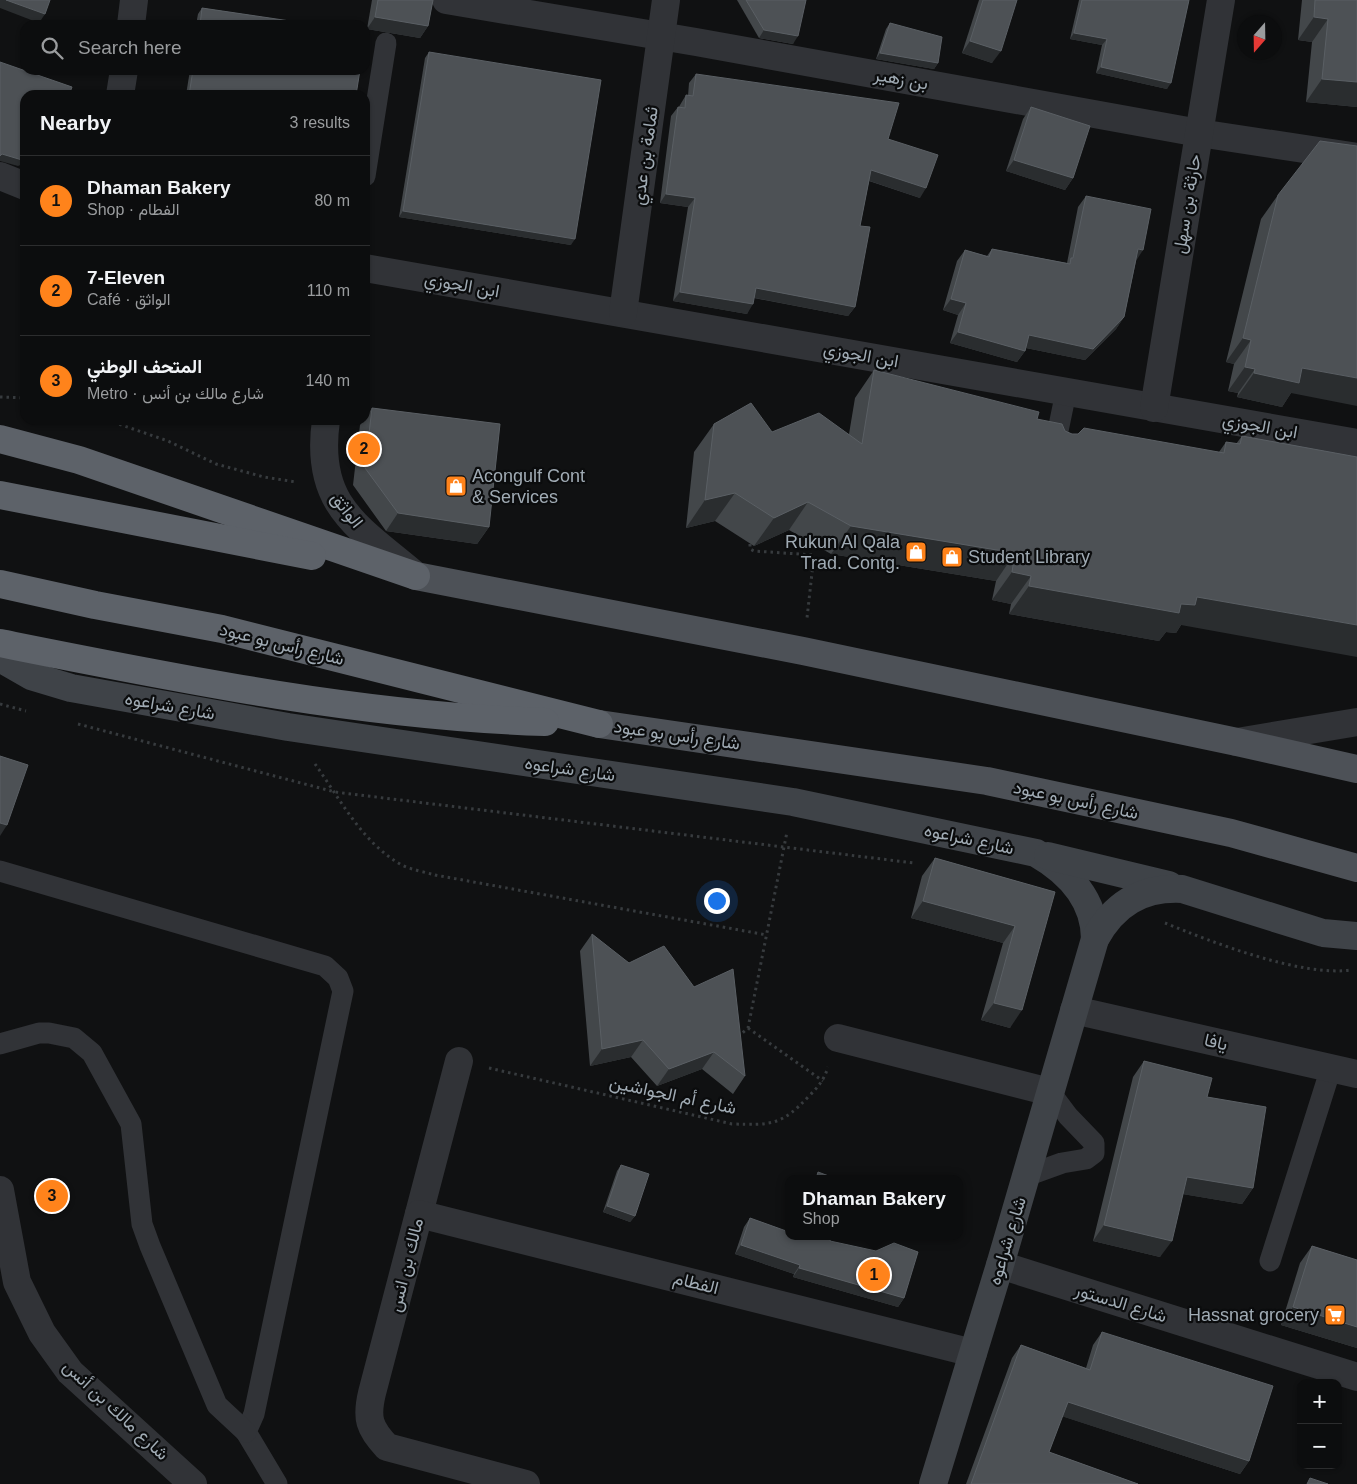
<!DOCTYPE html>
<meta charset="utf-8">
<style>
:root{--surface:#0c0d0e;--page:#1a1b1c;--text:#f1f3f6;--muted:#9a9c9e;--line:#2c2d2e;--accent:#ff831b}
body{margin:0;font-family:Arial,Vazirmatn,sans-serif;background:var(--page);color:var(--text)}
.controls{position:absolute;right:15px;bottom:15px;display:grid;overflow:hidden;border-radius:10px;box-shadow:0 1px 4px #0004}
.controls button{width:45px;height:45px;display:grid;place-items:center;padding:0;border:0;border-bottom:1px solid var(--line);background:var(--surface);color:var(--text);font:25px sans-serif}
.compass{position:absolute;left:1237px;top:15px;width:45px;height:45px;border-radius:50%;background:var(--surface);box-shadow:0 1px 4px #0004;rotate:200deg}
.you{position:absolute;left:716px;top:900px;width:18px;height:18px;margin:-12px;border:4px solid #fff;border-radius:50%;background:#1a73e8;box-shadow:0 0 0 8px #1a73e833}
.badge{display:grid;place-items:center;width:32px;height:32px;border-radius:50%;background:var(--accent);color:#111;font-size:16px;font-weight:700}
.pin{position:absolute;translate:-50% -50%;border:2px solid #fff;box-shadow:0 1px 5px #0006}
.popup{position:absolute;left:785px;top:1175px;width:178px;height:65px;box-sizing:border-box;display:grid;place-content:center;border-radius:10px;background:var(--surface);filter:drop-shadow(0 1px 4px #0005);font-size:16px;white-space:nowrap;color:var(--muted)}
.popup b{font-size:19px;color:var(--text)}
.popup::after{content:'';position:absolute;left:50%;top:100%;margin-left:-10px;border:10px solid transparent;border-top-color:var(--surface)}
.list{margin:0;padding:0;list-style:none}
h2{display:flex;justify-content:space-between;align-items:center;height:65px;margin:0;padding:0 20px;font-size:21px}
h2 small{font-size:16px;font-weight:400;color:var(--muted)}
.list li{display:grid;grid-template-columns:32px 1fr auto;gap:15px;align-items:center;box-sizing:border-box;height:90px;padding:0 20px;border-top:1px solid var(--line)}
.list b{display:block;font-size:19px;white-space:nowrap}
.list p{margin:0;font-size:16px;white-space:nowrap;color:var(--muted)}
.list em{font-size:16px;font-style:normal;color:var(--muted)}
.icon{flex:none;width:28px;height:28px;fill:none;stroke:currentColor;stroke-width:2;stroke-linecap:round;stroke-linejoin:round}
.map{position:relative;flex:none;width:1357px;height:1484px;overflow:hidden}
.search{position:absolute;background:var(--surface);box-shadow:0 1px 4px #0004;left:20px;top:20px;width:350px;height:55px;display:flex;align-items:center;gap:12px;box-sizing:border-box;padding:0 18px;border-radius:15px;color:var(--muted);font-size:19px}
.panel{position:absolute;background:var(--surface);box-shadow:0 1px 4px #0004;left:20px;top:90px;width:350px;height:335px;border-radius:15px}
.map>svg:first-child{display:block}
</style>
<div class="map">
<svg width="1357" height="1484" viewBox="0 0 1357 1484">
<rect width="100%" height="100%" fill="#101112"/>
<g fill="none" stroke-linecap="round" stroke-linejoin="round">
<g stroke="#373b3e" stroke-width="3" stroke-dasharray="2.5 4" stroke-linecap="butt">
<polyline points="0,397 25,398"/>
<polyline points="107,420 168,441 216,464 264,477 296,482"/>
<polyline points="750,544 750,549 754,551 814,555 807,618"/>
<polyline points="0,704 26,711"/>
<polyline points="78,724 335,792 914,863"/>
<path d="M315,764C340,799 363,844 402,865C412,870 425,872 435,875L767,935"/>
<path d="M1165,923C1212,942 1301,977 1351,970"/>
<polyline points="748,1028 823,1081"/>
<polyline points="738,1037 748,1028 787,832"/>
<path d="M489,1068L732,1124C771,1125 781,1126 809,1096C818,1087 824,1080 828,1067"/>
</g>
<g stroke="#313337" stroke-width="21">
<polyline points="365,176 386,43"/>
<polyline points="1054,450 1066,392"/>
<polyline points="0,871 325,966 338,978 343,991 254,1414 246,1432 277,1484"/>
<polyline points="0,1044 39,1033 49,1033 74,1038 92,1053 131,1124 142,1224 150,1246 217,1405 246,1432"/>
<polyline points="1026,1176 1062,1163 1086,1159 1094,1153 1094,1143 1068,1116 1050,1092"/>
<polyline points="1270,1261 1331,1068"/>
</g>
<g stroke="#313337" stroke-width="28">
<polyline points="446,0 696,42 1199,133 1357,157"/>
<polyline points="131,25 134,0"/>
<polyline points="120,95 124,70"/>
<polyline points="0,176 25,186"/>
<polyline points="365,268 1357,443"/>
<polyline points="623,313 666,0"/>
<polyline points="1154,408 1221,0"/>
<path d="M326,420C314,505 357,526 415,575"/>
<polyline points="1237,742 1357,722"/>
<polyline points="1074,1010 1357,1074"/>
<polyline points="838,1038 1050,1092"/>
<path d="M459,1061L372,1393C366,1418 369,1428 387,1447L526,1484"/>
<polyline points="0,1190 17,1282 42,1333 70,1372 193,1484"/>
<polyline points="419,1214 973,1353"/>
<polyline points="1000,1265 1357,1377"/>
</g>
<g stroke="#3f4348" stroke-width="28">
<path d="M0,658L31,676L71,688L288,727L793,802L1036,853C1069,872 1095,900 1095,939"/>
<polyline points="1048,856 1169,885"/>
<path d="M933,1484L1000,1265L1095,939C1114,904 1142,887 1182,889L1323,933L1357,936"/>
</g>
<g stroke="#4d5157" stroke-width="28">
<polyline points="416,576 803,651 1237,742 1357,769"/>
<polyline points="599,724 987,781 1231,833 1357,868"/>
</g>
<g stroke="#5d6269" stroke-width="28">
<polyline points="0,439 79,460 416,576"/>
<polyline points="0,495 312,556"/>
<polyline points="0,584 95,605 222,629 599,724"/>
<path d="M0,643C180,679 361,716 545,722"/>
</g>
</g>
<g fill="#43474a">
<polygon points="372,0 433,0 428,26 420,38 367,29"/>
<polygon points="737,0 806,0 793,44 759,38"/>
<polygon points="979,0 1017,0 992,63 962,53"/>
<polygon points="1079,0 1189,0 1167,89 1096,73 1102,45 1070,39"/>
<polygon points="1302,0 1357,0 1357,107 1306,102 1312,42 1298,40"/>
<polygon points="202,8 317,25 196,25 198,14"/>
<polygon points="890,23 938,63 934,69 876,59 886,29"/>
<polygon points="429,52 571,245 399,217 425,58"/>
<polygon points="190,70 360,70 356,95 186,95"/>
<polygon points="696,74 888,139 920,198 869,181 860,226 855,307 848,316 754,298 747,314 673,301 688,207 660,203 671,116 678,107 679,107 680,105 686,95 688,96 689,83"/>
<polygon points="1031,107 1073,178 1065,190 1006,171 1023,119"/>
<polygon points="1278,195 1291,393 1282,407 1237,397 1238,393 1228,391 1234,364 1226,362 1261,219"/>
<polygon points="1086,196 1136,261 1124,317 1116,329 1085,360 1026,348 1025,351 1017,362 950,343 958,315 943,310 957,261 965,250 987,256 992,249 1067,263 1078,207"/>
<polygon points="874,370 1037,419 1072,434 1219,452 1226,442 1236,444 1242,436 1357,457 1181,625 1176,633 1166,632 1159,641 1009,614 1011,604 992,600 996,581 831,554 789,530 754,546 715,521 686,528 694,452 714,424 772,432 849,434 855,398"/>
<polygon points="372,408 489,527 477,544 386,531 353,485 360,425 364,420 365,420 365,419"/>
<polygon points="935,858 1055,892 1010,1028 981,1020 1003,943 911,918 922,876"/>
<polygon points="592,934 745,1076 733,1094 702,1069 657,1086 631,1057 590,1066 580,951"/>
<polygon points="1144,1061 1207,1097 1253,1188 1242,1204 1183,1194 1160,1257 1093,1241 1133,1077"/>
<polygon points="621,1165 635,1216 630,1222 603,1212 617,1171"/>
<polygon points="750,1218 789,1236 830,1241 904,1298 898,1307 793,1277 794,1274 735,1254 744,1227"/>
<polygon points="1312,1246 1357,1260 1357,1348 1281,1325 1300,1263"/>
<polygon points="1102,1332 1249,1461 1240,1474 1062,1416 1049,1452 1138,1484 966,1484 1012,1358 1021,1345 1086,1368 1093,1345"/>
</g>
<g fill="#2a2d2f">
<polygon points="0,0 6,0 45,14 39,23 0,8"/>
<polygon points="375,17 428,26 420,38 367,29"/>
<polygon points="1314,17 1328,19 1312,42 1298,40"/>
<polygon points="764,30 798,36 793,44 759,38"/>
<polygon points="1074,33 1107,39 1102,45 1070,39"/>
<polygon points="970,41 1001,51 992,63 962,53"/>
<polygon points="880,53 938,63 934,69 876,59"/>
<polygon points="1101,67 1171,83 1167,89 1096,73"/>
<polygon points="1322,79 1357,82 1357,107 1306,102"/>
<polygon points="2,154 25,159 25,163 18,166 0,161 0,156"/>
<polygon points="1014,160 1073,178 1065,190 1006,171"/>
<polygon points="871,170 926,188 920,198 864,179"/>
<polygon points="666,194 695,198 688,207 660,203"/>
<polygon points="403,211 575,239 571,245 399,217"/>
<polygon points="1138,249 1143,250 1136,261 1130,260"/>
<polygon points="756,288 855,307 848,316 750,297"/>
<polygon points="680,292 753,304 747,314 673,301"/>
<polygon points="951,299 966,303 958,315 943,310"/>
<polygon points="1124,317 1116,329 1085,360 1021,347 1029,335"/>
<polygon points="958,332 1025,351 1017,362 950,343"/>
<polygon points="1243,338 1251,340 1234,364 1226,362"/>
<polygon points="1245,367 1255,369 1238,393 1228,391"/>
<polygon points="1302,368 1357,378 1357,406 1291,393 1282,407 1237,397 1254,373"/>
<polygon points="735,493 715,521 686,528 705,500"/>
<polygon points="808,502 789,530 754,546 774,518"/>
<polygon points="398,513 489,527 477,544 386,531"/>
<polygon points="851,526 1015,553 996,581 831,554"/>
<polygon points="1012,572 1031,576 1011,604 992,600"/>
<polygon points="1029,586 1181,604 1197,597 1357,625 1357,657 1181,625 1176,633 1166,632 1159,641 1009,614"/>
<polygon points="0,823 7,825 0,836"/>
<polygon points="923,901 1015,926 1003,943 911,918"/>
<polygon points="994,1003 1022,1010 1010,1028 981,1020"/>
<polygon points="643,1040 631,1057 590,1066 602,1049"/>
<polygon points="714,1052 702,1069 657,1086 669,1069"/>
<polygon points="1187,1177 1253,1188 1242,1204 1176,1193"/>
<polygon points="607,1206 635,1216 630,1222 603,1212"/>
<polygon points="1104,1225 1172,1241 1160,1257 1093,1241"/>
<polygon points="741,1245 800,1265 794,1274 735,1254"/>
<polygon points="799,1268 904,1298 898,1307 793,1277"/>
<polygon points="1293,1307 1357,1327 1357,1348 1281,1325"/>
<polygon points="1068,1402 1249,1461 1240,1474 1058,1415"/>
</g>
<g fill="#4d5155" stroke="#5a5f64">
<polygon points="6,0 50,0 45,14"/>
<polygon points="378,0 433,0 428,26 375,17"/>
<polygon points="746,0 806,0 798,36 764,30"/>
<polygon points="983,0 1017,0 1001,51 970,41"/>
<polygon points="1082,0 1189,0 1171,83 1101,67 1107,39 1074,33"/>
<polygon points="1315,0 1357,0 1357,82 1322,79 1328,19 1314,17"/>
<polygon points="202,8 317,25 200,25"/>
<polygon points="890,23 942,37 938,63 880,53"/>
<polygon points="429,52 601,80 575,239 403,211"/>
<polygon points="0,62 72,87 69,95 25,95 25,159 22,160 2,154 0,156"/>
<polygon points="193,70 360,70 356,95 189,95"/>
<polygon points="696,74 899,103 888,139 938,155 926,188 871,170 860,226 870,227 855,307 756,288 753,304 680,292 695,198 666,194 678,107 685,108 686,95 693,96"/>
<polygon points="1031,107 1090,126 1073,178 1014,160"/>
<polygon points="1320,141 1357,146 1357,378 1302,368 1299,383 1254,373 1255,369 1245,367 1251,340 1243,338 1278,195"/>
<polygon points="1086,196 1151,209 1143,250 1138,249 1124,317 1093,349 1029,335 1025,351 958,332 966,303 951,299 965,250 989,257 992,249 1070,264 1071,258 1073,258"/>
<polygon points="874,370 1039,412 1037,419 1062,424 1065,431 1072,434 1078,434 1084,428 1224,453 1226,442 1240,444 1242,436 1357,457 1357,625 1197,597 1195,605 1181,604 1179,613 1029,586 1031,576 1012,572 1015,553 851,526 808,502 774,518 735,493 705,500 714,424 751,403 772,432 819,413 862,444"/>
<polygon points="372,408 500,424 489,527 398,513 365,468"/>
<polygon points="0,756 28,765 7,825 0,823"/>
<polygon points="935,858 1055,892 1022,1010 994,1003 1015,926 923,901"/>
<polygon points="592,934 629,963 664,946 694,987 733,969 745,1076 714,1052 669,1069 643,1040 602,1049"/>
<polygon points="1144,1061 1212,1078 1207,1097 1266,1107 1253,1188 1187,1177 1172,1241 1104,1225"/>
<polygon points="621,1165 649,1174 635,1216 607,1206"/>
<polygon points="818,1172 837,1179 816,1179"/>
<polygon points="750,1218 789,1232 789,1236 831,1236 830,1241 876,1251 894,1243 918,1252 904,1298 799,1268 800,1265 741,1245"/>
<polygon points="1312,1246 1357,1260 1357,1327 1293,1307"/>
<polygon points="1102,1332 1273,1386 1249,1461 1068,1402 1049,1452 1138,1484 971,1484 1021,1345 1090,1370"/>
<polygon points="1310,1478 1328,1484 1307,1484"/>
</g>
<defs>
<g id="shop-square" transform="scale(1.125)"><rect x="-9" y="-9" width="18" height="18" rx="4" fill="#ff831b" stroke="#0b0c0d"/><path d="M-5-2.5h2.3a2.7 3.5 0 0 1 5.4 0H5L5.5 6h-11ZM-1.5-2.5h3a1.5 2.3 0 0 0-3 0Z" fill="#fff"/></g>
<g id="supermarket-square" transform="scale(1.125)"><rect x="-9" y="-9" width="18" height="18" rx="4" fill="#ff831b" stroke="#0b0c0d"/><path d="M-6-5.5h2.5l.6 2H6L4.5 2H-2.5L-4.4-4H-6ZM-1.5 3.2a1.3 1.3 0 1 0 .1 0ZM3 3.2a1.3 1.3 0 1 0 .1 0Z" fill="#fff"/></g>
</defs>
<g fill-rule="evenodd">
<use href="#shop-square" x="456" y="486"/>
<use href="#shop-square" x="916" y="552"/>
<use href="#shop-square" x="952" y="557"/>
<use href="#supermarket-square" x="1335" y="1315"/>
</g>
<g text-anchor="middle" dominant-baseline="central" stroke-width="4.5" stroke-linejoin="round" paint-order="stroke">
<g font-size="18" fill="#a0abb4" stroke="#0b0c0d">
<text transform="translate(901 79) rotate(10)">بن زهير</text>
<text transform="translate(645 156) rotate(-82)">ثمامة بن عدي</text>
<text transform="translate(1187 204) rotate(-81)">حارثة بن سهل</text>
<text transform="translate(462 285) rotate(10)">ابن الجوزي</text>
<text transform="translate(861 355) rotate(10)">ابن الجوزي</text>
<text transform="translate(1260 426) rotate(10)">ابن الجوزي</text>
<text transform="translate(347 510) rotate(52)">الواثق</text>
<text transform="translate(282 644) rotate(14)">شارع رأس بو عبود</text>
<text transform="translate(170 706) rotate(10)">شارع شراعوه</text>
<text transform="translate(677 735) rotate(8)">شارع رأس بو عبود</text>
<text transform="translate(570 769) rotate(8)">شارع شراعوه</text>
<text transform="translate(1076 800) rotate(12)">شارع رأس بو عبود</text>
<text transform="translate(969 839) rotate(12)">شارع شراعوه</text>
<text transform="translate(1216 1042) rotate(13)">يافا</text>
<text transform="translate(673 1095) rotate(12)">شارع أم الجواشين</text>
<text transform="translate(1007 1241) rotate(-73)">شارع شراعوه</text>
<text transform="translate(406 1265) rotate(-76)">مالك بن انس</text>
<text transform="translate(696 1283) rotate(14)">الفطام</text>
<text transform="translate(1121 1303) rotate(17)">شارع الدستور</text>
<text transform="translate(116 1410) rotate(43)">شارع مالك بن أنس</text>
</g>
<g font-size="18" fill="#a0abb4" stroke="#0b0c0d" text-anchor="start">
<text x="472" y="476">Acongulf Cont<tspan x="472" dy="21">&amp; Services</tspan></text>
<text x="900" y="542" text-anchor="end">Rukun Al Qala<tspan x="900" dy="21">Trad. Contg.</tspan></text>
<text x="968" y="557">Student Library</text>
<text x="1319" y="1315" text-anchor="end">Hassnat grocery</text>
</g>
</g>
</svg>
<div class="controls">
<button>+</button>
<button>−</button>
</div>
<svg class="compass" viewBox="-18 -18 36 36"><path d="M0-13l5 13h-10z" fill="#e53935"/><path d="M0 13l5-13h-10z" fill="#9a9c9e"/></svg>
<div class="you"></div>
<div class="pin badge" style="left:874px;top:1275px">1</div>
<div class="popup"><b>Dhaman Bakery</b>Shop</div>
<div class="pin badge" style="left:364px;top:449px">2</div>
<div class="pin badge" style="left:52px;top:1196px">3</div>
<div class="search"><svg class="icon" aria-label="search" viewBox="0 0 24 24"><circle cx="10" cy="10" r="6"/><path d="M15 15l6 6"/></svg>Search here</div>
<section class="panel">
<h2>Nearby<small>3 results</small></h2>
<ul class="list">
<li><span class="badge">1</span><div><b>Dhaman Bakery</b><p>Shop · الفطام</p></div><em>80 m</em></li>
<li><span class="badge">2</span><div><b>7-Eleven</b><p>Café · الواثق</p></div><em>110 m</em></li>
<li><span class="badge">3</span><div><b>المتحف الوطني</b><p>Metro · شارع مالك بن أنس</p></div><em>140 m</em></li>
</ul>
</section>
</div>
